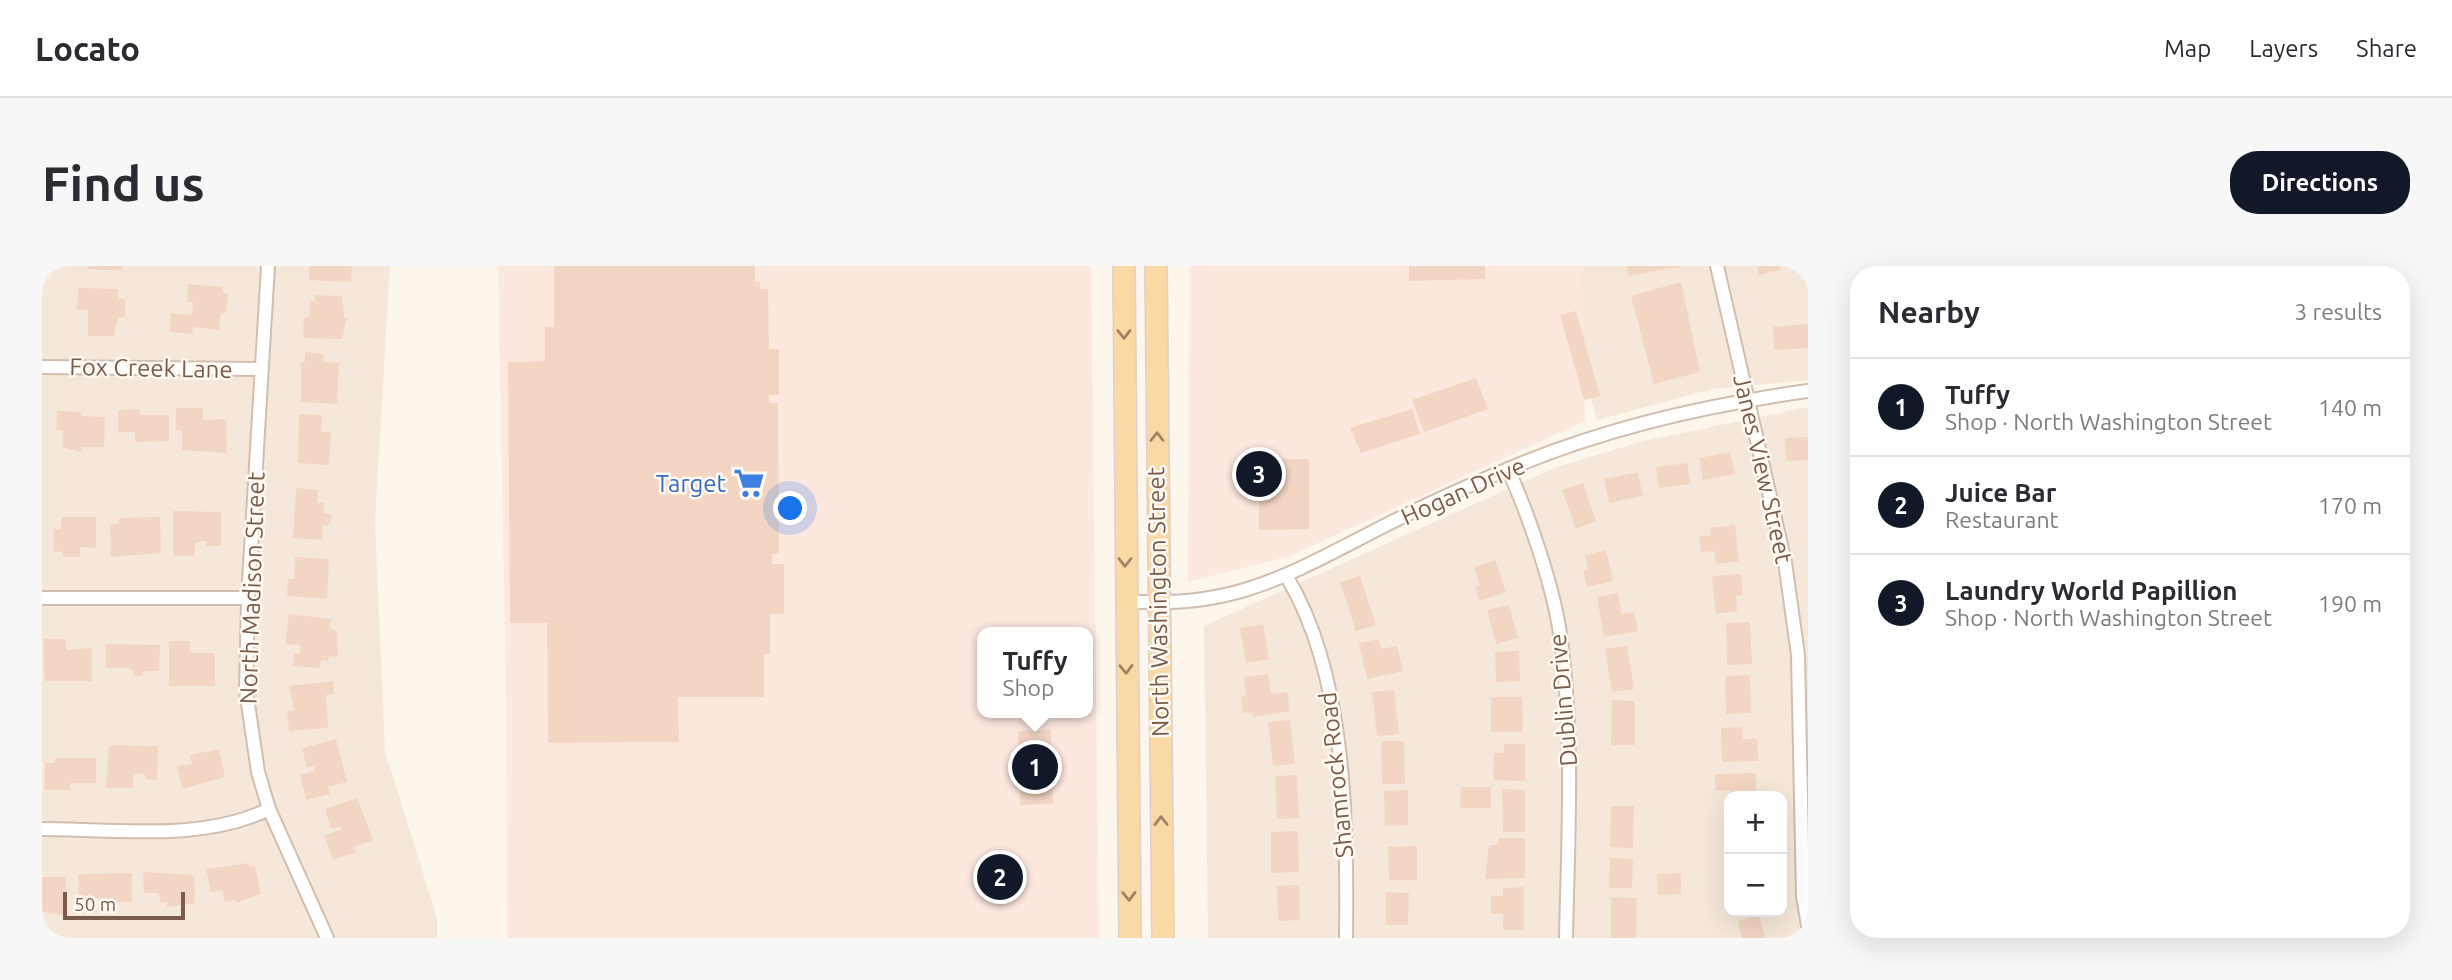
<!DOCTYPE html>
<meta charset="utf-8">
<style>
:root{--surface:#fff;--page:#f7f7f7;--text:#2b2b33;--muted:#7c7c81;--line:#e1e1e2;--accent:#111827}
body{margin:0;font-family:Ubuntu,sans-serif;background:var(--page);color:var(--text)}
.controls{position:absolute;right:21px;bottom:21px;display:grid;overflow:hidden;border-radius:14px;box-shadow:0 7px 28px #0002}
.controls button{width:63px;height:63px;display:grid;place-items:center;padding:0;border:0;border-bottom:2px solid var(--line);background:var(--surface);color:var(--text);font:35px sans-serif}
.scale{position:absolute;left:21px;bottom:18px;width:122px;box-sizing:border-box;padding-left:7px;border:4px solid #7a5c4d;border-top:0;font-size:19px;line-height:24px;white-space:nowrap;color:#7a5c4d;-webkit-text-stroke:5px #fffaf3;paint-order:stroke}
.you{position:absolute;left:749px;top:243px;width:24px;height:24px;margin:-18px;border:5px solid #fff;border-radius:50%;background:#1a73e8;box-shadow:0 0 0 10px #1a73e833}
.badge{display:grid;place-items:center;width:46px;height:46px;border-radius:50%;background:var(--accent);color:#fff;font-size:23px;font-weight:700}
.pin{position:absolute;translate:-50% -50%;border:4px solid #fff;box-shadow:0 2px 7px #0006}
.popup{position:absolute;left:935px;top:361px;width:116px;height:91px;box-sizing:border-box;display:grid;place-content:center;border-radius:14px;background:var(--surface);filter:drop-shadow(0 2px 5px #0005);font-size:23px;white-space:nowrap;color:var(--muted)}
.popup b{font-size:26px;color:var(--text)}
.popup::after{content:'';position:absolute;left:50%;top:100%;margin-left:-14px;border:14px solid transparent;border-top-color:var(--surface)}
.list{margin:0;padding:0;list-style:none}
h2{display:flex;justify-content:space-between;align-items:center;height:91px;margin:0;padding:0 28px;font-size:30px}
h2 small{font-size:23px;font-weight:400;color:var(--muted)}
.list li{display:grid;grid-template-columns:46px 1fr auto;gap:21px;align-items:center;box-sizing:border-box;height:98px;padding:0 28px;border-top:2px solid var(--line)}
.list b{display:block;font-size:26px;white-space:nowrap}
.list p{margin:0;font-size:23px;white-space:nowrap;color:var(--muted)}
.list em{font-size:23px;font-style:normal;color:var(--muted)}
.map{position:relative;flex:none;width:1766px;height:672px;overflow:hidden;border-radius:28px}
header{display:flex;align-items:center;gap:42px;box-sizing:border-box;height:98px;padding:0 35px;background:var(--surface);border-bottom:2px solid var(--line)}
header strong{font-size:33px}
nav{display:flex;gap:38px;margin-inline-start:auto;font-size:24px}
.intro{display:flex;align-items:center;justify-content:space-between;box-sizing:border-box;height:168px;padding:0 42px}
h1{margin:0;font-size:49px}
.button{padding:18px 32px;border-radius:28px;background:var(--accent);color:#fff;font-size:24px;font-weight:700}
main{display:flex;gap:42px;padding:0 42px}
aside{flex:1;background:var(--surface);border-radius:28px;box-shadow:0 7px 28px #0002}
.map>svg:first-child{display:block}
</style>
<header>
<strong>Locato</strong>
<nav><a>Map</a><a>Layers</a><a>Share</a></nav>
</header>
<div class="intro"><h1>Find us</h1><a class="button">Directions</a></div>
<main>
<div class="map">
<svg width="1766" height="672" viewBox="0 0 1766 672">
<rect width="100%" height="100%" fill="#fdf6ec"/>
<g fill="#f5e8da" fill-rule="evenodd">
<polygon points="0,0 348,0 333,256 343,485 395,652 395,672 0,672"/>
<polygon points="1511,0 1766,0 1766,114 1670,123 1555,154"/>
<path d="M1766,141V672H1166L1162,360L1512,202L1601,175ZM1687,530H1740V646H1687Z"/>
</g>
<g fill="#fde8e0" fill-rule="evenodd">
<path d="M456,0H1049L1057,672H465L464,420ZM940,366H1046V447H940Z"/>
<polygon points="1148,0 1540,0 1543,155 1248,290 1146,316"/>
</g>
<g fill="#f3d5c3">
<polygon points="46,0 80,0 80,5 46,3"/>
<polygon points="267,0 310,0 309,16 267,14"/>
<polygon points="512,0 713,0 713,16 718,16 718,23 726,23 727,83 737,83 737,129 727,129 727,137 736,137 737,288 730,288 730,298 742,298 742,348 728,348 728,388 722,388 722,431 636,431 637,476 506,477 505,357 468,357 466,96 503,95 503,61 512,61"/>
<polygon points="1367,0 1443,0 1443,13 1367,15"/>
<polygon points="1584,0 1638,0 1638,1 1586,10"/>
<polygon points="1715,0 1738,0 1739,4 1717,9"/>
<polygon points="1639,16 1658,106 1612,118 1589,30"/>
<polygon points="146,18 181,21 181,27 186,27 184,47 179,47 177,64 151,61 150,68 128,66 129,47 150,49 151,36 145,36"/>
<polygon points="36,22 76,23 76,33 83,33 83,51 76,51 72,70 46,70 46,44 35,44"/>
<polygon points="273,29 300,30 302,52 305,52 300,73 261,72 262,51 267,51 268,35 273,35"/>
<polygon points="1534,45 1558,130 1542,134 1518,49"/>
<polygon points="1766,58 1766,82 1732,84 1731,61"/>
<polygon points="263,86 281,88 281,96 297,97 295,138 259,136 259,96 263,96"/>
<polygon points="1434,112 1446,143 1382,166 1370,134"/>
<polygon points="134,142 161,142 161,154 184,153 185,187 140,184 140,164 134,164"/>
<polygon points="98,143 98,149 127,149 127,175 93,176 93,166 76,166 76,144"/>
<polygon points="1370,143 1378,168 1319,187 1308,162"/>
<polygon points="15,145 39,146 39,150 63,151 62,181 40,181 40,186 20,181 21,164 14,164"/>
<polygon points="257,148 280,149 279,166 289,166 287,199 256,197"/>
<polygon points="1766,171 1766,194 1744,195 1743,172"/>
<polygon points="1688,186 1693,208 1661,214 1657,192"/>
<polygon points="1217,193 1267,193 1267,263 1217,264"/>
<polygon points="1645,197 1649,218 1617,222 1614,201"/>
<polygon points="1596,206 1601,230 1567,237 1562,213"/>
<polygon points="1541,217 1554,255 1534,263 1520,224"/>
<polygon points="254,222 276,224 275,237 282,237 282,247 289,248 288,259 281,259 280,274 251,272"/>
<polygon points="131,245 179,246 179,280 164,280 164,275 160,275 153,277 153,290 131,290"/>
<polygon points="19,251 54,251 54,282 38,281 38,291 21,291 21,286 11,285 12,263 19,263"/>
<polygon points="118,251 119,287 69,291 68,258 77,258 77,252"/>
<polygon points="1693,259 1697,295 1674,298 1672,285 1659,286 1657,271 1669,269 1668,262"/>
<polygon points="1564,284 1571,315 1545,321 1541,305 1546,303 1543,289"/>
<polygon points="253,291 287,293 285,333 245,330 246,313 252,313"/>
<polygon points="1453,294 1464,326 1437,335 1433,321 1438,320 1432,301"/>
<polygon points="1699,308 1701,329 1694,330 1695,345 1674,348 1670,310"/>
<polygon points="1318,310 1334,359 1314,365 1298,316"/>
<polygon points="1576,327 1580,348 1592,346 1596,365 1562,371 1555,331"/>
<polygon points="1467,339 1476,372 1454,378 1445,344"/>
<polygon points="247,348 289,353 288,363 295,364 296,391 287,390 286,395 279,394 278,402 251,400 252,388 258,388 259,379 243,378"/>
<polygon points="1708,356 1710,398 1685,399 1684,357"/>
<polygon points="1221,358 1227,393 1204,397 1198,362"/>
<polygon points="1,373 24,373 24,384 50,382 50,415 3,415"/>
<polygon points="1337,373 1339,383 1355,380 1361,405 1325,413 1317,377"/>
<polygon points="127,375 148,375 148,387 173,387 173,420 127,420"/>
<polygon points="64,378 118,379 117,405 101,405 101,410 92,410 92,405 87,402 64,402"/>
<polygon points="1585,380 1592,423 1570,426 1563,383"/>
<polygon points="1477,385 1478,415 1454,416 1453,386"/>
<polygon points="1226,408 1229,428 1245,426 1248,445 1211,451 1210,446 1201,447 1199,430 1204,429 1202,411"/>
<polygon points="1708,409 1709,447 1684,448 1683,410"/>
<polygon points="291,415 292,428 284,429 286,462 247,465 245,445 252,444 247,420"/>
<polygon points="1352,424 1357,468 1335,470 1330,426"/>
<polygon points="1449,431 1480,431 1481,466 1449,466"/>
<polygon points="1570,434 1593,435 1593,479 1569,479"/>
<polygon points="1248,454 1253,498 1231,500 1226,456"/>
<polygon points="1700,461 1701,473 1715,473 1716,495 1680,496 1679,462"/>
<polygon points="1009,464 1011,538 978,539 976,465"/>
<polygon points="294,473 305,516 286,521 288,528 264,534 258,509 273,505 272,500 265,502 260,482"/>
<polygon points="1339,475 1362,475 1363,518 1340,518"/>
<polygon points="1462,478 1483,478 1483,515 1451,514 1452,487 1462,487"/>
<polygon points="67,479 116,480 115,514 103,513 103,508 91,507 91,522 64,522"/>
<polygon points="177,483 183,511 140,523 135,500 150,498 148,489"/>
<polygon points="13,492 54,492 54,517 28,517 28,524 3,524 3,497 13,497"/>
<polygon points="1714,507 1714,530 1688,530 1688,524 1673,525 1673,508"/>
<polygon points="1255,509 1257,552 1235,553 1233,510"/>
<polygon points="1419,521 1449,521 1449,542 1418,542"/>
<polygon points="1460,523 1483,524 1483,566 1461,566"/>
<polygon points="1366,524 1366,559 1343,560 1342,525"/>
<polygon points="315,532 331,574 312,581 314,586 291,594 282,570 300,563 299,560 289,563 283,543"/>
<polygon points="1569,540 1592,540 1591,582 1568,581"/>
<polygon points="1256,565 1257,606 1229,607 1229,566"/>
<polygon points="1456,572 1483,572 1483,612 1443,613 1447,579 1456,579"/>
<polygon points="1375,580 1375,614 1347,614 1346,581"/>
<polygon points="1568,592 1591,593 1590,622 1567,622"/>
<polygon points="207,597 207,601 213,600 219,628 194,637 193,634 183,636 180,624 169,626 164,603"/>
<polygon points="982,603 982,617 952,618 951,604"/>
<polygon points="101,606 152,609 153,637 125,641 125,636 118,636 117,627 102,627"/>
<polygon points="90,607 90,636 75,636 75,642 65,642 65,635 61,633 37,633 36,608"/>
<polygon points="1639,607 1639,628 1616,629 1615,608"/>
<polygon points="0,611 24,611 23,649 0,646"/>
<polygon points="1257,619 1258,654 1236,655 1235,620"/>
<polygon points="1482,621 1482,664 1461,664 1461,648 1449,648 1449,630 1461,630 1461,622"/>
<polygon points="1344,626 1367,627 1366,659 1344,659"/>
<polygon points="1569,631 1595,632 1594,672 1569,672"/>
<polygon points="1717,649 1723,672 1700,672 1696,655"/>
</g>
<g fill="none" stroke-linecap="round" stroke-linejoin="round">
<g stroke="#d1beb0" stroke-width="16">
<g id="minor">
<polyline points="226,0 206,332 204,424 216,506 227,543 285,672"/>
<polyline points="1675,0 1743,296 1756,389 1761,630 1766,660"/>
<polyline points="0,101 219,103"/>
<path d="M1466,203C1487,250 1513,324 1519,375C1532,473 1526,573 1524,672"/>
<path d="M1245,311C1305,411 1305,558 1304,672"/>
<polyline points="0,332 206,332"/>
<path d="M1083,335C1191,344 1246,309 1338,262C1379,241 1421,222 1464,204C1559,163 1663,139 1766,125"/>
<path d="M0,563C72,563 161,576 227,543"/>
</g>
</g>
<g stroke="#dad1cd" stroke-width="24">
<g id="primary">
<polyline points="1082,0 1088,672"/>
<polyline points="1114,0 1121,672"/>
</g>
</g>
<use href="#minor" stroke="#fff" stroke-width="12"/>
<use href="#primary" stroke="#fbd9a5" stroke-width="21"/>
</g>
<defs><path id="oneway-chevron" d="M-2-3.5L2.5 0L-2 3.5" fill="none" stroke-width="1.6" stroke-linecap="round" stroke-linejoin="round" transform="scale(1.75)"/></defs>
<g stroke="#a18267">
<use href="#oneway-chevron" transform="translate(1082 68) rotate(89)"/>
<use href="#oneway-chevron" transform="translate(1115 171) rotate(-90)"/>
<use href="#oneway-chevron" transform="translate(1083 296) rotate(90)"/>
<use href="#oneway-chevron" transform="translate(1084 403) rotate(89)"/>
<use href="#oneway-chevron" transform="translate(1119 555) rotate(-91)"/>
<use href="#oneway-chevron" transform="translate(1087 630) rotate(89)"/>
</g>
<defs>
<g id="supermarket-bare" transform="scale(2.415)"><path d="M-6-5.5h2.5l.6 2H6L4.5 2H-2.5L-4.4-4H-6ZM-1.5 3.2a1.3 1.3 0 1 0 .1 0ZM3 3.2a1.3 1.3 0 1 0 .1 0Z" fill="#3f7fe0" stroke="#fffaf3" stroke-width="2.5" paint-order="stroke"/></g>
</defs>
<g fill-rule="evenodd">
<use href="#supermarket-bare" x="707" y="217"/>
</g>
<g text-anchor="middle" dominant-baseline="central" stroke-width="5" stroke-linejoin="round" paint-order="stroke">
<g font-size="24" fill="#7a5c4d" stroke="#fffaf3">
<text transform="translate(109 102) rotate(1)">Fox Creek Lane</text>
<text transform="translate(1721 203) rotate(77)">Janes View Street</text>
<text transform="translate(1421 225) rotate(-24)">Hogan Drive</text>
<text transform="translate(210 322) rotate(-88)">North Madison Street</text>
<text transform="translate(1116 336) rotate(-91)">North Washington Street</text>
<text transform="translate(1521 434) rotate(-95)">Dublin Drive</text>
<text transform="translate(1294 509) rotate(-96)">Shamrock Road</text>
</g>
<g font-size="24" fill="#366cbe" stroke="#fffaf3" text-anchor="end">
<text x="684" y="217">Target</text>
</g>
</g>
</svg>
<div class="controls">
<button>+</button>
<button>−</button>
</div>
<div class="scale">50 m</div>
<div class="you"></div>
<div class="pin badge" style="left:993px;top:501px">1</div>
<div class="popup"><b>Tuffy</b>Shop</div>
<div class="pin badge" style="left:958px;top:611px">2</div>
<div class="pin badge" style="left:1217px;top:208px">3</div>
</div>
<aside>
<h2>Nearby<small>3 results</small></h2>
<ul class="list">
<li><span class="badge">1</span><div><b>Tuffy</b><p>Shop · North Washington Street</p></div><em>140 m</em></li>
<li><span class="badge">2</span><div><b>Juice Bar</b><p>Restaurant</p></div><em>170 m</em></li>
<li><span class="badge">3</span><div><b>Laundry World Papillion</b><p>Shop · North Washington Street</p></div><em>190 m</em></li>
</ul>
</aside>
</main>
